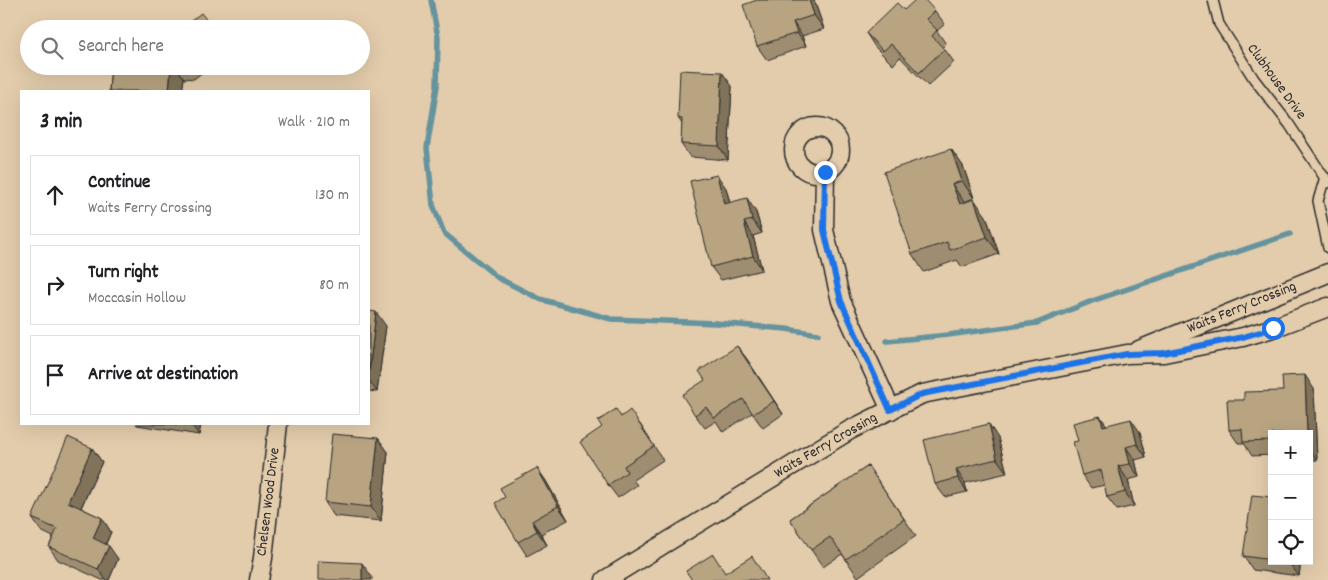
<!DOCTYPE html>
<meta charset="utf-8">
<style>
:root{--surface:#fff;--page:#f2f2f2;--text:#202124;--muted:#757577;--line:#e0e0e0}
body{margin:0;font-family:Dekko,sans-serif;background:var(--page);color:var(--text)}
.controls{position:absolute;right:15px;bottom:15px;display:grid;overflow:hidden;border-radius:0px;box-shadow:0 5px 20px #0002}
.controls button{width:45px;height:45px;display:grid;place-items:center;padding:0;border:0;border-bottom:1px solid var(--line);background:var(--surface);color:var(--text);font:25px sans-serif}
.stop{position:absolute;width:15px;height:15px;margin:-11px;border:4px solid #1a73e8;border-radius:50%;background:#fff}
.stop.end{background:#1a73e8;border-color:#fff;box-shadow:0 1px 5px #0008}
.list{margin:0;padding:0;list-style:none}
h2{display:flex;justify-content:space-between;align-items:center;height:65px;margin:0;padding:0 20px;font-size:21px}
h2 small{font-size:16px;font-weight:400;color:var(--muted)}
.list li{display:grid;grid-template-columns:32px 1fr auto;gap:15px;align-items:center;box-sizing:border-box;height:80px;margin:0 10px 10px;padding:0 10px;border:1px solid var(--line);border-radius:0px}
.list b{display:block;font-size:19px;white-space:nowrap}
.list p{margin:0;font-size:16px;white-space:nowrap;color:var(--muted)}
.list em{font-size:16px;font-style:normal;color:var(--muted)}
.icon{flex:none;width:28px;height:28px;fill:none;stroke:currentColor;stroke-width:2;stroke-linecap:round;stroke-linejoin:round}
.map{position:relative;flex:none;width:1328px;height:580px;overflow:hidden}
.search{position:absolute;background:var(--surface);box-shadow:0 5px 20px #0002;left:20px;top:20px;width:350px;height:55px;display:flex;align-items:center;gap:12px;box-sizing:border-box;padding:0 18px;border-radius:28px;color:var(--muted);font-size:19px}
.panel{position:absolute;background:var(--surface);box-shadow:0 5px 20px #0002;left:20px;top:90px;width:350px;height:335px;border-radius:0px}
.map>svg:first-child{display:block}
</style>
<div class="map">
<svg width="1328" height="580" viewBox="0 0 1328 580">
<rect width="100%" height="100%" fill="#e3ccac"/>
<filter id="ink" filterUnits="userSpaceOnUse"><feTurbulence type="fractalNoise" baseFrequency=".02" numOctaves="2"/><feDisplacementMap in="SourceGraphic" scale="10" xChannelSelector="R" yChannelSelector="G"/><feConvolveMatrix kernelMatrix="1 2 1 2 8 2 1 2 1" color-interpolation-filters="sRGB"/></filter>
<g filter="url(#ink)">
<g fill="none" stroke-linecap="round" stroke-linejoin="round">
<g stroke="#65939e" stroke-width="5.5">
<polyline points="431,0 438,37 437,86 427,148 433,205 444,233 498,278 540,299 611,319 716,323 786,329 818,334"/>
<polyline points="887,341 948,335 1037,323 1092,301 1290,234"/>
</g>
<g stroke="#2b2b2b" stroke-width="12">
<g id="lane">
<polyline points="1213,0 1219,24 1254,79 1289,124 1328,183"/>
<polyline points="1325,177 1318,201 1328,248"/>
</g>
</g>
<g stroke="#2b2b2b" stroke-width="21">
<g id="street">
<circle cx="817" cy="150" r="23"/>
<polyline points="825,172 824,230 841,301 891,410"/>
<polyline points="1139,350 1328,273"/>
<polyline points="259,580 263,558 278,424"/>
<polyline points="605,580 850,430 922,394 1127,354 1164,353 1243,337 1273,328 1328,307"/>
</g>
</g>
<use href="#lane" stroke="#e3ccac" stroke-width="9"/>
<use href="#street" stroke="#e3ccac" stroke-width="18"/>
</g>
<g fill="#9e8d6f" stroke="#2b2b2b">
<polygon points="757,0 814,0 824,29 802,36 806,46 767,60 757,46"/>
<polygon points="935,11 945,24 937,31 946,44 943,47 954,62 928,86 900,57 893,65 875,47 866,33"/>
<polygon points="111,66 210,66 194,79 184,78 182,91 109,91"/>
<polygon points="732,86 728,160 690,157 681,144 682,124 678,118"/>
<polygon points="951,149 963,166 974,198 964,202 965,202 986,216 999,254 962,267 957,260 924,272 912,254"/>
<polygon points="726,188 730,203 756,212 762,233 753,236 762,270 721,280 711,267"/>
<polygon points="369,311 386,326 377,392 369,391"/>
<polygon points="737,346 783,414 763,428 752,413 723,432 716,421 705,428 695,415 705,380"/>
<polygon points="1314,389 1317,460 1309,460 1309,434 1272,434 1272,455 1252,456 1244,443 1238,443 1229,430 1244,400 1283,391"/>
<polygon points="621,416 640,424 663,460 633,480 637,485 618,498 608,485"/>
<polygon points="1100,416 1106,425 1140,432 1146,457 1135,460 1139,477 1128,480 1134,506 1117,510 1107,497 1105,485 1091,488 1082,475"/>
<polygon points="136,424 201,424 199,435 137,425"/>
<polygon points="378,438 388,452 381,521 334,516 325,502"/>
<polygon points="998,438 1007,473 965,483 967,492 945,497 935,484"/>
<polygon points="92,448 102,462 81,508 102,518 111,532 106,544 118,559 109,580 102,580 58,560 49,547 53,537 41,531 32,518"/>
<polygon points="868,466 916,536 858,577 842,554 823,567 790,519"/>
<polygon points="537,468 546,481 568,520 541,534 547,545 527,556 518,542 505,497"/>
<polygon points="1272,497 1272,561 1301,561 1299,576 1253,570 1243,556"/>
</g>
<g fill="#81735a" stroke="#2b2b2b">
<polygon points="809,0 814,0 824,29 814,15"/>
<polygon points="793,22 802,36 806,46 797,33"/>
<polygon points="171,66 175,66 184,78 182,91 169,91"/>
<polygon points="722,72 732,86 728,160 719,146"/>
<polygon points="951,149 963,166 974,198 962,181"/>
<polygon points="717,175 726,188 734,218 724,204"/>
<polygon points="952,184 964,202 972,221 960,204"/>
<polygon points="747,198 756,212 762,233 752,220"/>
<polygon points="974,199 986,216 999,254 987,237"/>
<polygon points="744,222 753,236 762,270 753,256"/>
<polygon points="376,312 386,326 377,392 369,380 369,373"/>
<polygon points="737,346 747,359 783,414 774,401"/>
<polygon points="1305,375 1314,389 1317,460 1309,449 1309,434 1307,434"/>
<polygon points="1100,416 1110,430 1103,426"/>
<polygon points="1131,419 1140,432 1146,457 1137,444"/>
<polygon points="191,424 201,424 199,435"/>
<polygon points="989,424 998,438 1007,473 997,459"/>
<polygon points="378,438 388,452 381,521 371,507"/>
<polygon points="1126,447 1135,460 1139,477 1130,464"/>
<polygon points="92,448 102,462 77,516 68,502"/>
<polygon points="1118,466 1128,480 1134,506 1125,492"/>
<polygon points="537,468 546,481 568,520 558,506"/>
<polygon points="956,469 965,483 967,492 958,478"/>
<polygon points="102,518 111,532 102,552 93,538"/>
<polygon points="532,521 541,534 547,545 537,531"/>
<polygon points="109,546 118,559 109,580 106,580 98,569"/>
<polygon points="1290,561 1301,561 1299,576 1289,563"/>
<polygon points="362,563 372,577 372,580 362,580"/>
</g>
<g fill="#b8a481" stroke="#2b2b2b">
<polygon points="757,0 809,0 814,15 793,22 797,33 757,46 743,5"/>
<polygon points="915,0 925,0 935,11 926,19 937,30 932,36 944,49 919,73 891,44 883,51 866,33 897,3 904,10"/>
<polygon points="201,13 214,29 181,29"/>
<polygon points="111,66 171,66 169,91 109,91"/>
<polygon points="680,70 722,72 719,146 681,144 682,119 678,118"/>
<polygon points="951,149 962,181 952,184 960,204 974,199 987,237 950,250 947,242 912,254 884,172"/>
<polygon points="717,175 724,204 747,198 752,220 744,222 753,256 711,267 690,181"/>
<polygon points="369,311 376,312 369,373"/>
<polygon points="737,346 774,401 753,414 743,399 714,418 706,407 695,415 682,395 705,380 699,371"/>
<polygon points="1305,375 1307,434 1272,434 1272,441 1243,442 1242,429 1229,430 1227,400 1244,400 1244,392 1283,391 1282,376"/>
<polygon points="616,409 621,417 630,410 654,446 624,466 627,472 608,485 580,442 602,427 598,421"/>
<polygon points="1100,416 1103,426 1131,419 1137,444 1126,447 1130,464 1118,466 1125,492 1107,497 1101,470 1082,475 1073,442 1078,441 1073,423"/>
<polygon points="989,424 997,459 956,469 958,478 935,484 924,440"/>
<polygon points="332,434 378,438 371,507 325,502"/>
<polygon points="68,437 92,448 68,502 102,518 93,538 109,546 98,569 49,547 57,529 32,518"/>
<polygon points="868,466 904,519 846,559 830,537 811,550 790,519"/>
<polygon points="537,468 558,506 532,521 537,531 518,542 495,503 505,497 500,488"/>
<polygon points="1252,495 1272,497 1272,560 1243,556"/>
<polygon points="713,554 725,573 752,556 767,580 692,580 686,571"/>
<polygon points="318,561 362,563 362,580 318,580"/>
</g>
</g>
<g fill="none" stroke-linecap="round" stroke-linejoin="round" filter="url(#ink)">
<polyline stroke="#1a73e8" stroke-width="6" points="825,172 824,230 841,301 890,410 922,394 1127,354 1164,353 1243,337 1273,328"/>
</g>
<g text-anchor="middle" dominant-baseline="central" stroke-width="4" stroke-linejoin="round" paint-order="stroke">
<g font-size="15" fill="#2b2b2b" stroke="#e3ccac">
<text transform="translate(1276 82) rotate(54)">Clubhouse Drive</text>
<text transform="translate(1242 308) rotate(-22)">Waits Ferry Crossing</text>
<text transform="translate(826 446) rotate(-30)">Waits Ferry Crossing</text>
<text transform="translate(269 502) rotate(-83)">Chelsen Wood Drive</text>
</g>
</g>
</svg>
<div class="controls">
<button>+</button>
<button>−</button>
<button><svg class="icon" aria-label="locate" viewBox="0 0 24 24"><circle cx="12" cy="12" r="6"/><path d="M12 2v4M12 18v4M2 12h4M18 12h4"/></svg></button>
</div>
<div class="stop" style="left:1273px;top:328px"></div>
<div class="stop end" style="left:825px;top:172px"></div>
<div class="search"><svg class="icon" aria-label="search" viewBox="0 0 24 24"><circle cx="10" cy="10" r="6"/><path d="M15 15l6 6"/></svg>Search here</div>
<section class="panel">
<h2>3 min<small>Walk · 210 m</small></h2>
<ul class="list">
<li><svg class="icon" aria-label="ahead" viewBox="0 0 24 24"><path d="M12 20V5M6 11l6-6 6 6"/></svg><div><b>Continue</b><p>Waits Ferry Crossing</p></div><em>130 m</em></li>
<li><svg class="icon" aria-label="right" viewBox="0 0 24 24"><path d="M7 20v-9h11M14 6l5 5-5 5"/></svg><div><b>Turn right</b><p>Moccasin Hollow</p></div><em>80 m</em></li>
<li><svg class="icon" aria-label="arrive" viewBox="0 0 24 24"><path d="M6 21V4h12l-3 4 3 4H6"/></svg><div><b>Arrive at destination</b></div></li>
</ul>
</section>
</div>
